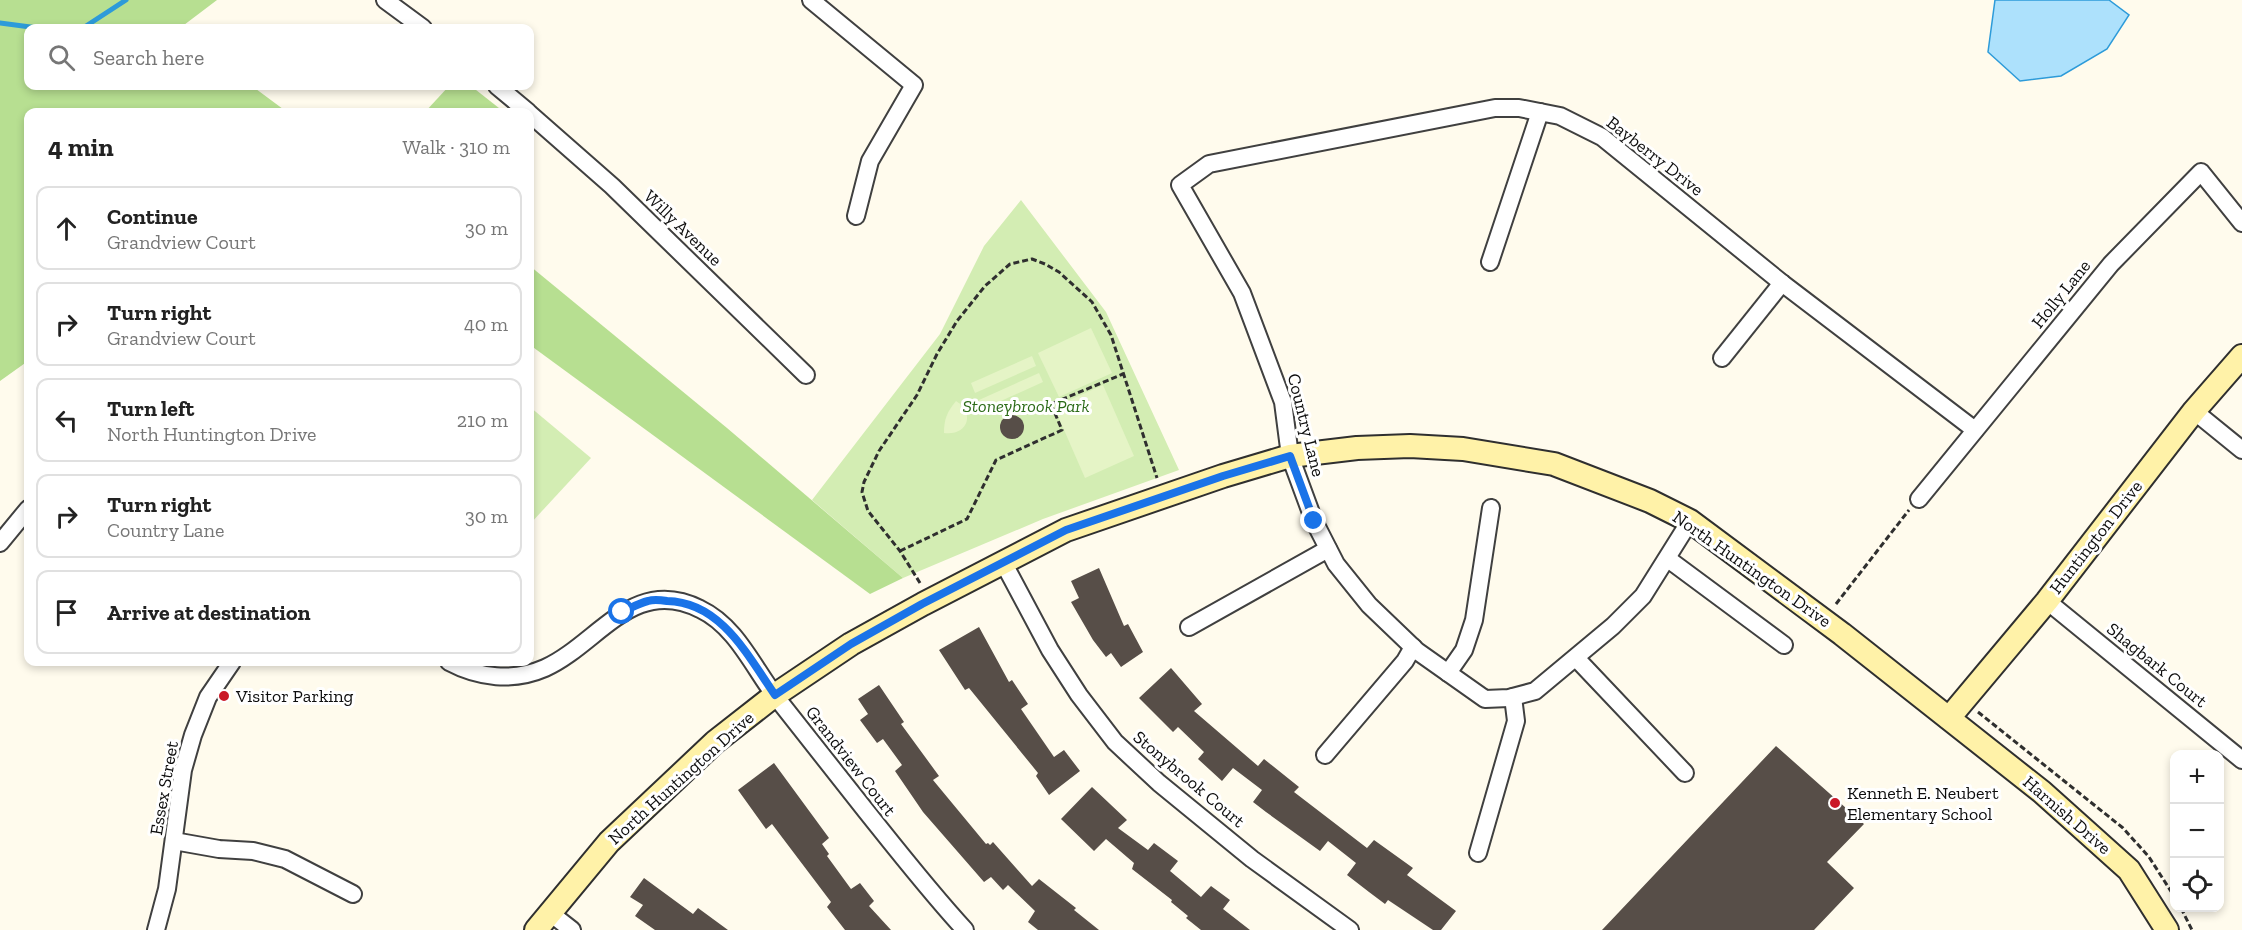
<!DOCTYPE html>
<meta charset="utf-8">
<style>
:root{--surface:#fff;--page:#f6f6f6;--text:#222;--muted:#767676;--line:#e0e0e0}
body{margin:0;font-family:"Zilla Slab",serif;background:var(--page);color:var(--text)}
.controls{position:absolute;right:18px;bottom:18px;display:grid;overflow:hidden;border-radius:12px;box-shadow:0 3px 9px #0003}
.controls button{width:54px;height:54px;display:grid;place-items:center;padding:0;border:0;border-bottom:2px solid var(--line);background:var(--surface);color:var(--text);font:30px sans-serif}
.stop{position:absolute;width:18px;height:18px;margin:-14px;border:4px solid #1a73e8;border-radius:50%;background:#fff}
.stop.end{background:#1a73e8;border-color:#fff;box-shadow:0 2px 6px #0008}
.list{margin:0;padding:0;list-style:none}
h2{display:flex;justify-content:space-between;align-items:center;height:78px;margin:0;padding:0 24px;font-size:26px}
h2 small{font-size:20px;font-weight:400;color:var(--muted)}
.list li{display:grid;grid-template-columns:39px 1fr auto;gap:18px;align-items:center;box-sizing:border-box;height:84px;margin:0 12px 12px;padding:0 12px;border:2px solid var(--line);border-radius:12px}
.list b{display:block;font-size:22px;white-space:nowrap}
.list p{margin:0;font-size:20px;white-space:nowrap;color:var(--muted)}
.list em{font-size:20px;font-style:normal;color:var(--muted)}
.icon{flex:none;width:33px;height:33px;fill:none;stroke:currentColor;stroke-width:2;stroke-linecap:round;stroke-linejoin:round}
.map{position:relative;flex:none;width:2242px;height:930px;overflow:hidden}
.search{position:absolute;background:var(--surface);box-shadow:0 3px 9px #0003;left:24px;top:24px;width:510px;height:66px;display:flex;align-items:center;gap:15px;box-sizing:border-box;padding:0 21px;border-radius:12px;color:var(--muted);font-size:22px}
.panel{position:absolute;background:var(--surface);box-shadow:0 3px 9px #0003;left:24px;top:108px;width:510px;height:558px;border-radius:12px}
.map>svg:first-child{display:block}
</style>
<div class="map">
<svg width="2242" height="930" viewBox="0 0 2242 930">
<rect width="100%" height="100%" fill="#fffbed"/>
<g fill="#d3edb3">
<polygon points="1021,200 1106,312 1179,470 1043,519 903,578 812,500 940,334 984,246"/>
<polygon points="530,407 591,458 530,524"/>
</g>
<g fill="#b7df91">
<polygon points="0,0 217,0 180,28 28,28 28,86 252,86 287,112 28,112 28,361 0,381"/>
<polygon points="449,86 471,86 504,112 425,112"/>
<polygon points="530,266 727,428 903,578 870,594 530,345"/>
</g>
<g fill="#e5f4c6">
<polygon points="1091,328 1112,373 1059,397 1038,353"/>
<polygon points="1032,356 1036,366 975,393 971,383"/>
<polygon points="1039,373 1043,382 983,409 979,400"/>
<polygon points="1103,385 1134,456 1085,478 1054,407"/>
<path d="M956,401C976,414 967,436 944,433C944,419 947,412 956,401Z"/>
</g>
<polygon fill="#ade1fc" stroke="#2d9bd9" stroke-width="1.5" points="1995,0 2109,0 2129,15 2107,49 2061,76 2020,81 1988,52"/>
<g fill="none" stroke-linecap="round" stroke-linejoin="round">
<g stroke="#2d9bd9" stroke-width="5">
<polyline points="0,23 38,28"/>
<polyline points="83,28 126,0"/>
</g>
</g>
<g fill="#574e48">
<circle cx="1012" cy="427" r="12"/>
<polygon points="1099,568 1124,626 1128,624 1143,652 1121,667 1111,653 1106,657 1093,640 1071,602 1079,598 1071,581"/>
<polygon points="979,627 1009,682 1012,680 1028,704 1021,709 1054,757 1064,750 1080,771 1049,795 1036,776 1038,773 969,688 965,690 939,650"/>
<polygon points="1171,668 1202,704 1194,711 1258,766 1264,759 1299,787 1294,792 1367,848 1374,840 1413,868 1407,875 1456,911 1441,930 1433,930 1388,900 1385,904 1369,892 1347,875 1356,863 1328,841 1320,851 1266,812 1253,802 1262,790 1233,768 1222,781 1198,759 1204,752 1178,727 1173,732 1139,698"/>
<polygon points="879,685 904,722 901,724 939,776 933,780 986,844 988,843 990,845 993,842 1032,886 1039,879 1076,908 1074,910 1099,930 1038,930 1028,922 1035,911 1008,885 1003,890 991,877 984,882 923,812 895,771 902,765 883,739 877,743 860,720 868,714 858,699"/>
<polygon points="1776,746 1864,824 1827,862 1854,888 1814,930 1602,930"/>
<polygon points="774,763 829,838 822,844 829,854 827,856 851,889 860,883 874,901 869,906 891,930 845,930 827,907 831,902 772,824 766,829 738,790"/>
<polygon points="1092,787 1127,820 1118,828 1148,850 1154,843 1178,861 1170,871 1201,897 1211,886 1230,900 1223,909 1250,930 1201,930 1186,918 1188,916 1171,902 1172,900 1132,869 1134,863 1106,839 1094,851 1061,819"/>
<polygon points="644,878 693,914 698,908 728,930 655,930 635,916 643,905 630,897"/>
</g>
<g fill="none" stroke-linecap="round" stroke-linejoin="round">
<g stroke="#404040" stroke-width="20">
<g id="street">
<polyline points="385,0 423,28"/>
<polyline points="811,0 914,85 870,161 856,216"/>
<polyline points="497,86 528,112"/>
<polyline points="530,114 612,186 806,375"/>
<polyline points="1490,262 1540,112"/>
<polyline points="1722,358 1782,283"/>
<polyline points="2194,411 2242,450"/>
<polyline points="1919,499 2111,264 2201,172 2242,223"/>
<polyline points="1690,521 1643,596 1613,626 1535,691 1509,698 1485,699 1417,651 1369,605 1336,564 1314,521 1290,456 1283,402 1242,293 1180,185 1209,164 1495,108 1519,108 1560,116 1602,137 1782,283 1975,430"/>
<polyline points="0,543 28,509"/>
<polyline points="1668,559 1784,645"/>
<polyline points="1003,562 1050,650 1079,695 1115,742 1159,783 1252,859 1350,930"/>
<polyline points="2047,601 2242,760"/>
<polyline points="1189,627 1328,549"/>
<polyline points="1576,658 1685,773"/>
<path d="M449,662C479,678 513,682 545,668C598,644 633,575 700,609C736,626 753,667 776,697C806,735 836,773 866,811C898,851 930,892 965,930"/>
<polyline points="1448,673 1464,650 1474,620 1491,508"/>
<polyline points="1325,755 1405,661 1413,647"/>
<polyline points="174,841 219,849 253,851 285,859 353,894"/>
<polyline points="1478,853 1516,721 1513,697"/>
<polyline points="549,912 572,930"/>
<polyline points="156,930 167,889 183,770 193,735 208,697 232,662"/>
</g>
</g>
<g stroke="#2f2f2f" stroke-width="26">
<g id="secondary">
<polyline points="1949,718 2047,601 2194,411 2242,356"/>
<polyline points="536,930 609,842 715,742 775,695 851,644 923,604 1066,530 1223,476 1290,456 1357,448 1410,446 1463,449 1554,464 1650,501 1690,521 1842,634 2042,792 2129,870 2167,930"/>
</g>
</g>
<g stroke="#2f2f2f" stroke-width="3" stroke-dasharray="6 3" stroke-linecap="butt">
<polyline points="900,551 967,519 996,460 1062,430 1051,404 1123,374"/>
<polyline points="920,583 900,551 868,511 862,492 864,482 879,451 917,395 937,354 957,321 985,286 1010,264 1032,259 1045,264 1059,272 1092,302 1111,335 1157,478"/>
<polyline points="1836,604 1909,510"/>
<polyline points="1978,712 2123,828 2149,857 2174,896"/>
<polyline points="2181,908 2192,930"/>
</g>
<use href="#street" stroke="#fff" stroke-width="16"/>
<use href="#secondary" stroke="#fff2a8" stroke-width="22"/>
</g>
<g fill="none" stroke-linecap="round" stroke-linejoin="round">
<path stroke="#1a73e8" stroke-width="8" d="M622,612C631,608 639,603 648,601C654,599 661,600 667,601C721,602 748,656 775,695L851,644L922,604L1066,530L1223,476L1290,456L1314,521"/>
</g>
<g fill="#ca1827" stroke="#fff" stroke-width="2">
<circle cx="224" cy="696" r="6"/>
<circle cx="1835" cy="803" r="6"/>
</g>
<g text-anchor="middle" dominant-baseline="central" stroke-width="6" stroke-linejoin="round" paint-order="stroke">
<g font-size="18" fill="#0d0d0d" stroke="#fff">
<text transform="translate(1655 156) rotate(38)">Bayberry Drive</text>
<text transform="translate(683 228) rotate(44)">Willy Avenue</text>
<text transform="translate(2061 294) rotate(-51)">Holly Lane</text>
<text transform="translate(1306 425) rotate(76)">Country Lane</text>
<text transform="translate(2096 537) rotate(-52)">Huntington Drive</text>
<text transform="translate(1752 569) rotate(35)">North Huntington Drive</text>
<text transform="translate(2157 665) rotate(39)">Shagbark Court</text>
<text transform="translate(851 761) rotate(52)">Grandview Court</text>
<text transform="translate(681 778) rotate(-42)">North Huntington Drive</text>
<text transform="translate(1189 779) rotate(40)">Stonybrook Court</text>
<text transform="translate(164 788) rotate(-80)">Essex Street</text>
<text transform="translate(2067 815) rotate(41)">Harnish Drive</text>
</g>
<g font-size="18" font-style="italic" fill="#2c6b18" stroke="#fff">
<text x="1026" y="406">Stoneybrook Park</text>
</g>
<g font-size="18" fill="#0d0d0d" stroke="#fff" text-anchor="start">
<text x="236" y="696">Visitor Parking</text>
<text x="1847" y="793">Kenneth E. Neubert<tspan x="1847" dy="21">Elementary School</tspan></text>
</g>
</g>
</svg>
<div class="controls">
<button>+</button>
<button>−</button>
<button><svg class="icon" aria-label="locate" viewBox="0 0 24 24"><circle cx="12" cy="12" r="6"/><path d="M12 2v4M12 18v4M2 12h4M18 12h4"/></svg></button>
</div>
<div class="stop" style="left:622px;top:612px"></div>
<div class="stop end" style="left:1314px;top:521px"></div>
<div class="search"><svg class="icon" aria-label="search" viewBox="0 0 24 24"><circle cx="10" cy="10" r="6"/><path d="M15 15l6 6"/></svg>Search here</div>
<section class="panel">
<h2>4 min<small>Walk · 310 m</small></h2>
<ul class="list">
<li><svg class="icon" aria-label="ahead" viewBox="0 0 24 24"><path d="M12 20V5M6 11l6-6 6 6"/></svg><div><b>Continue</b><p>Grandview Court</p></div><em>30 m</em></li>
<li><svg class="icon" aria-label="right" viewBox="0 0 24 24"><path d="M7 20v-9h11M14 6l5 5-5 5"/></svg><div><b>Turn right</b><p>Grandview Court</p></div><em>40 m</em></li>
<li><svg class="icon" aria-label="left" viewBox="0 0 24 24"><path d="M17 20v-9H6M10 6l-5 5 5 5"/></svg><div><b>Turn left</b><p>North Huntington Drive</p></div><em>210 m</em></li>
<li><svg class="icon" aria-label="right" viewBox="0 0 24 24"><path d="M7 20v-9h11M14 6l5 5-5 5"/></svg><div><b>Turn right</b><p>Country Lane</p></div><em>30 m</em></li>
<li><svg class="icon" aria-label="arrive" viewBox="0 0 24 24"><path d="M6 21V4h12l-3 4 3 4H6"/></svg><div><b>Arrive at destination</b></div></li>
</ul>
</section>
</div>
